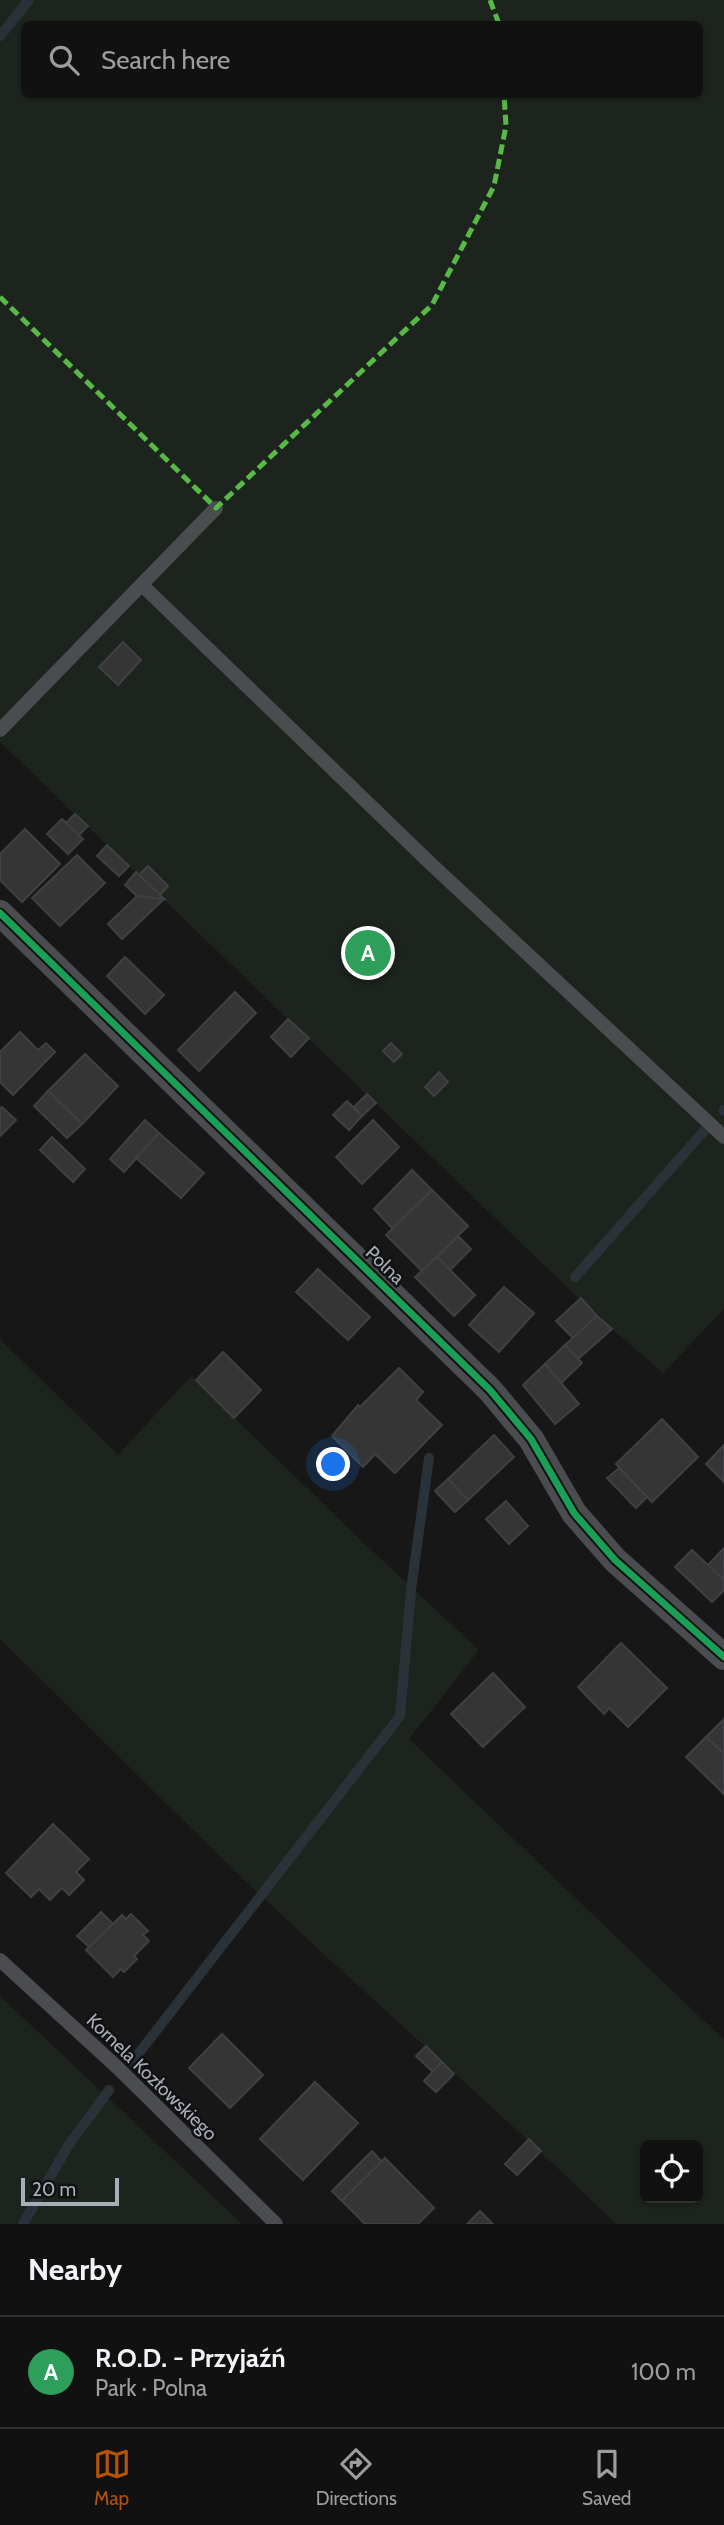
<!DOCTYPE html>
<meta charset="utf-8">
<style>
:root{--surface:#111;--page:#1a1a1a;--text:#f1f3f6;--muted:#9c9d9f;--line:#303131;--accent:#b45309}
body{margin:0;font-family:Cabin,sans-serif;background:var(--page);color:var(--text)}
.controls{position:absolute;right:21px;bottom:21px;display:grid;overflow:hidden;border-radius:10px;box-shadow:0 2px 5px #0004}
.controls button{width:63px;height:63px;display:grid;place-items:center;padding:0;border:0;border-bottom:2px solid var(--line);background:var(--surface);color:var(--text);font:35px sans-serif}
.scale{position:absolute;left:21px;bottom:18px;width:98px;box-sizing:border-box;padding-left:7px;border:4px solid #a8adb8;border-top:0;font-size:19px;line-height:24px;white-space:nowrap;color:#a8adb8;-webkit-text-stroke:5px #111113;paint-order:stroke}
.you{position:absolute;left:334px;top:1465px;width:24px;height:24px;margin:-18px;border:5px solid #fff;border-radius:50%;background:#1a73e8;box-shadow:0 0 0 10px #1a73e833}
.badge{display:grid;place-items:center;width:46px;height:46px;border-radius:50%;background:var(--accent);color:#fff;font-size:23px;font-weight:700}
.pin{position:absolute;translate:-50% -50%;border:4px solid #fff;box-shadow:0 2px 7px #0006}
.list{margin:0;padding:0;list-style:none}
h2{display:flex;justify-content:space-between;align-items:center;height:91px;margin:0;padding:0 28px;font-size:30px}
h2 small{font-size:23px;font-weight:400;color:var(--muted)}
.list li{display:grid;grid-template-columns:46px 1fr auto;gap:21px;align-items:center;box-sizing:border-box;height:112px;padding:0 28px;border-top:2px solid var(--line)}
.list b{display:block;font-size:26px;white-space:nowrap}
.list p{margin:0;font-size:23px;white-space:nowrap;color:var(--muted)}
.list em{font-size:23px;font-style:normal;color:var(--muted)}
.icon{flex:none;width:38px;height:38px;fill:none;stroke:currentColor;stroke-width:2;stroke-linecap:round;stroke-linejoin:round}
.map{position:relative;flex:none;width:724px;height:2224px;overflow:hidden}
.search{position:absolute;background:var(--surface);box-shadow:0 2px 5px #0004;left:21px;right:21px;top:21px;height:77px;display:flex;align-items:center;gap:18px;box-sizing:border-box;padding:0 24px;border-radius:10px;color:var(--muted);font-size:26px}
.sheet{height:203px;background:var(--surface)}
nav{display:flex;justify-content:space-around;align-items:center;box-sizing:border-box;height:98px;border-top:2px solid var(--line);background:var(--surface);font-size:19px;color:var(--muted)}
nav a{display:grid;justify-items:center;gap:4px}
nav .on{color:var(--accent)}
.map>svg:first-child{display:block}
</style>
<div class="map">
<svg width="724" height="2224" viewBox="0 0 724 2224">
<rect width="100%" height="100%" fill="#171717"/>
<g fill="#1d241e" fill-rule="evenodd">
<path d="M0,0H724V1309L663,1373L597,1316L0,742ZM24,24H700V94H24Z"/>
<path d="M0,1339L118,1455L191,1376L368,1547L479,1650L409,1739L724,2040V2224H616C498,2109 373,2002 254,1889C168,1807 85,1722 0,1639ZM645,2145H698V2198H645Z"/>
<polygon points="0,1996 242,2224 0,2224"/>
</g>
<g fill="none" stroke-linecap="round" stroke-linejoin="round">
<g stroke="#2a3239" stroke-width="10">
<polyline points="0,36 29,0"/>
<polyline points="724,1111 724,1110"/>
<polyline points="575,1277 705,1130"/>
<polyline points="132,2062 400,1716 411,1590 429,1458"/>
<polyline points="23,2224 68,2146 109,2090"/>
</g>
</g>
<g fill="#353536" stroke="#3f4043" stroke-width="2">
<polygon points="123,642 141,660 118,685 99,667"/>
<polygon points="75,814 88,826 79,835 66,823"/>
<polygon points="62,819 83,839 68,854 47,834"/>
<polygon points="25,829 60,864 22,902 0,880 0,854"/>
<polygon points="107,845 129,866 119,876 97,856"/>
<polygon points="77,855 105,883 60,926 32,898"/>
<polygon points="148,866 168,886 160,895 139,875"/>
<polygon points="136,872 160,895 164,899 137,896 125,885"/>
<polygon points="137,896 164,899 122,939 108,924"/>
<polygon points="361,932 383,952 365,973 342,953"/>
<polygon points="125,957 164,995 145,1014 107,976"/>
<polygon points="235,992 256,1013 199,1071 178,1050"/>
<polygon points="288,1019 309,1038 291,1057 271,1037"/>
<polygon points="20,1032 38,1050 46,1043 55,1052 13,1095 0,1082 0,1052"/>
<polygon points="391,1043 402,1054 394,1062 383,1051"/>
<polygon points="85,1054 118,1086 82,1124 48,1091"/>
<polygon points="439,1072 448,1082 434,1096 425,1087"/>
<polygon points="48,1091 82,1124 67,1138 34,1106"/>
<polygon points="367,1094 376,1103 362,1116 354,1107"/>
<polygon points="347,1101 362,1116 349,1130 333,1115"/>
<polygon points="2,1107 16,1120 0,1136 0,1108"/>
<polygon points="145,1120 159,1133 124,1172 110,1159"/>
<polygon points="373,1120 399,1147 362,1184 336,1157"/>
<polygon points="159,1133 204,1173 181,1198 136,1158"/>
<polygon points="52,1137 85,1169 73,1182 40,1150"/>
<polygon points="412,1170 432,1190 393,1229 374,1209"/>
<polygon points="432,1190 468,1226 422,1271 386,1235"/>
<polygon points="458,1236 471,1249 450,1270 437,1257"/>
<polygon points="437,1257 475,1295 454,1316 415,1277"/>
<polygon points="318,1269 370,1317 348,1340 296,1292"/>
<polygon points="504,1287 534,1313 499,1352 469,1325"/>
<polygon points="581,1298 597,1316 573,1338 556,1321"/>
<polygon points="597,1316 612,1329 578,1359 565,1345"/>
<polygon points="565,1345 582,1363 561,1383 545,1364"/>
<polygon points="223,1352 261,1390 234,1418 196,1380"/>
<polygon points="545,1364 579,1404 555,1424 523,1385"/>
<polygon points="399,1368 423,1392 416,1400 442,1425 395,1473 375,1454 363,1467 332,1436 358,1405 360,1407"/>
<polygon points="662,1419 698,1457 652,1502 616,1464"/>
<polygon points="494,1435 514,1457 468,1500 448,1479"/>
<polygon points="724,1445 724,1482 706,1464"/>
<polygon points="619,1468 647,1497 636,1508 607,1478"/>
<polygon points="448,1479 468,1500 455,1512 435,1491"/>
<polygon points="506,1501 528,1526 509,1544 486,1519"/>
<polygon points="724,1548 724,1580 708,1565"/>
<polygon points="692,1550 724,1580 724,1590 712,1602 675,1567"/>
<polygon points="621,1643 667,1688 628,1727 609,1708 604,1714 578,1687"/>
<polygon points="493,1673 525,1707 483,1747 451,1714"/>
<polygon points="724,1719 724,1754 706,1737"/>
<polygon points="706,1737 724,1754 724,1794 686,1757"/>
<polygon points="53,1824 89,1859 76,1872 84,1880 69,1895 62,1888 50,1900 39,1889 31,1897 6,1873"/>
<polygon points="101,1912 113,1924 89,1947 77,1936"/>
<polygon points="131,1914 148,1931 143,1935 149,1941 134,1956 137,1959 124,1972 121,1969 113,1977 86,1950 122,1915 126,1919"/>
<polygon points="222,2034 263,2075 230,2108 189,2068"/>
<polygon points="426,2046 442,2062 433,2072 416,2056"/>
<polygon points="442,2062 454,2074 436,2092 424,2081"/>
<polygon points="315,2082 358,2123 303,2180 260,2139"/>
<polygon points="529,2139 541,2151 517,2175 505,2164"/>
<polygon points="372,2151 382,2162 342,2201 332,2191"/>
<polygon points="385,2158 434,2208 418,2224 365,2224 342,2201"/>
<polygon points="480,2211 493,2224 467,2224"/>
</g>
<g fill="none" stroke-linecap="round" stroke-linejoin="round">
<g stroke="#4b4c50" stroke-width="14">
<polyline points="142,585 430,863 724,1137"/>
<polyline points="0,730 216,508"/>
<polyline points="0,1960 118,2068 276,2224"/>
</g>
<polyline stroke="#4b4c50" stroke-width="26" points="0,913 490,1390 531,1439 574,1513 615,1560 724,1657"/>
<g stroke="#58b947" stroke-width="5" stroke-dasharray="10 5" stroke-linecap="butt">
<polyline points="490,0 499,24"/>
<polyline points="0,297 216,508 432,305 494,186 506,126 504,94"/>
</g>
<g stroke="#111113" stroke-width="11">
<polyline id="cycleway" points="0,913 490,1390 531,1439 574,1513 615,1560 724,1657"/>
</g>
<use href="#cycleway" stroke="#1a9f57" stroke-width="7"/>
</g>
<g text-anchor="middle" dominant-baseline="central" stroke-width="5" stroke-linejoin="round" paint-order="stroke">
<g font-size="19" fill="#a8adb8" stroke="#111113">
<text transform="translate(385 1265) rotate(44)">Polna</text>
<text transform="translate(152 2077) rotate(44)">Kornela Kozłowskiego</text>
</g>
</g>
</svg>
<div class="controls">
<button><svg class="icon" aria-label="locate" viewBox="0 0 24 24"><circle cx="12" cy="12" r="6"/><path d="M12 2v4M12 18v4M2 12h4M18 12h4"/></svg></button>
</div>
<div class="scale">20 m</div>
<div class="you"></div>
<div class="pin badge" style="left:368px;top:953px;background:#2e9e5b">A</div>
<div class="search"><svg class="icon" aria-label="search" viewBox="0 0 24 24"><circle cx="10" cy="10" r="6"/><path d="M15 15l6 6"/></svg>Search here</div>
</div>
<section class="sheet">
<h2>Nearby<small></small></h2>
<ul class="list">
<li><span class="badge" style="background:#2e9e5b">A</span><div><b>R.O.D. - Przyjaźń</b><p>Park · Polna</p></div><em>100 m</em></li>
</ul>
</section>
<nav>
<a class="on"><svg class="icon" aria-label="map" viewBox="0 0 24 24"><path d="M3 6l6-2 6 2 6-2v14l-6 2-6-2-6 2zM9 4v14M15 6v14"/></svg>Map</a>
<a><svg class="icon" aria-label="directions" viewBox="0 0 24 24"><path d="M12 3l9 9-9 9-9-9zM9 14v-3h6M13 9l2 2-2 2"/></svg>Directions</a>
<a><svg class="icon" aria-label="saved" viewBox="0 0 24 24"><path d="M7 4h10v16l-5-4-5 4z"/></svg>Saved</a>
</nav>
